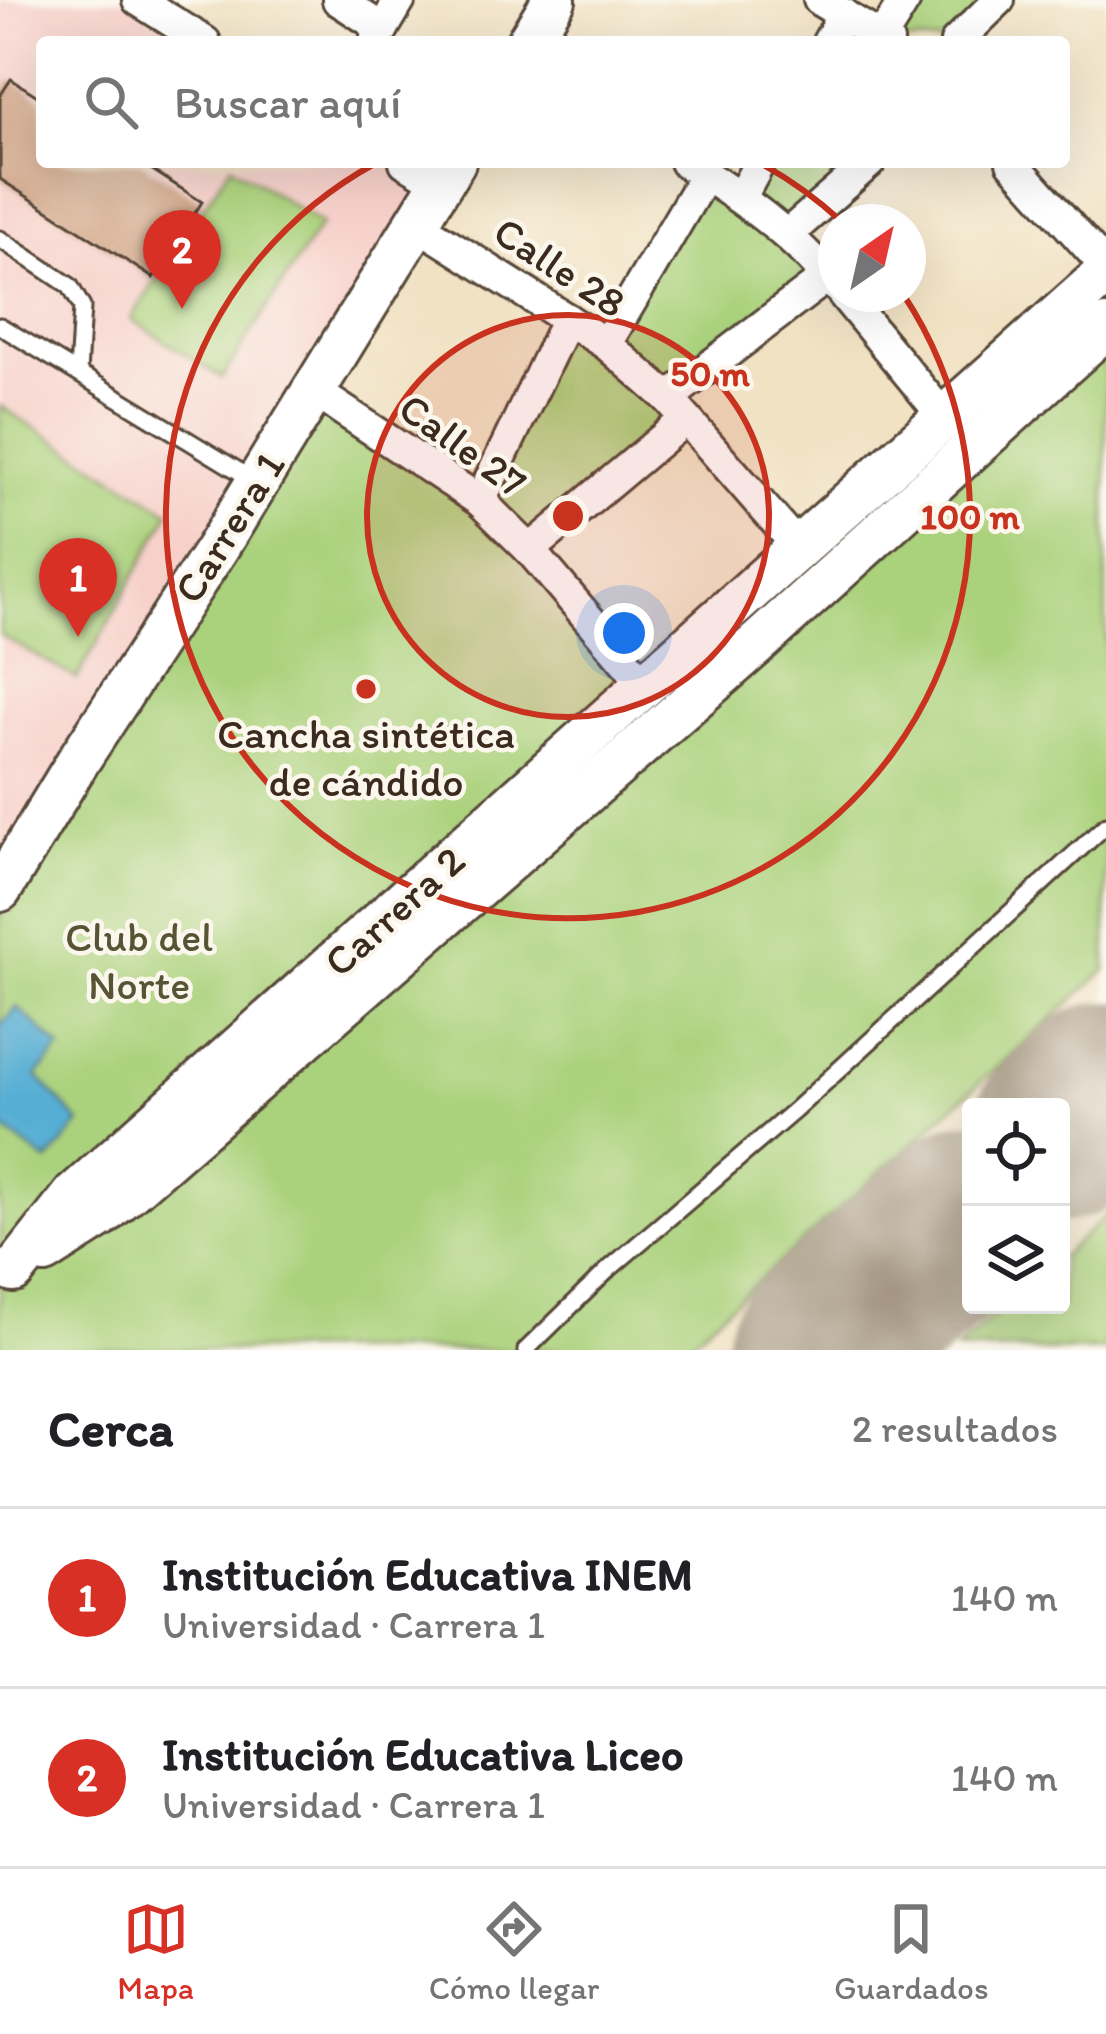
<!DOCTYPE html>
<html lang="es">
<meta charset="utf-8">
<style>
:root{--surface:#fff;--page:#f6f6f6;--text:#202124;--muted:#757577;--line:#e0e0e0;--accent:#d93025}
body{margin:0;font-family:Itim,sans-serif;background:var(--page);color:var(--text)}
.controls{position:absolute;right:36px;bottom:36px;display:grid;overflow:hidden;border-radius:12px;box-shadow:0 12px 48px #0002}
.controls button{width:108px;height:108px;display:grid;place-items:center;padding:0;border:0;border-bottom:3px solid var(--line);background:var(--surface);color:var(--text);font:60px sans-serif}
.compass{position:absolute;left:818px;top:204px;width:108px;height:108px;border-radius:50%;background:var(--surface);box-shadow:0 12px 48px #0002;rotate:34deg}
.you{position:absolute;left:624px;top:633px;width:42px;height:42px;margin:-30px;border:9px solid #fff;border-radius:50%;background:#1a73e8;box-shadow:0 0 0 18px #1a73e833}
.badge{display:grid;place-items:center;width:78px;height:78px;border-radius:50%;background:var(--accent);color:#fff;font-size:39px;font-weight:700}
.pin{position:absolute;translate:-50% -99px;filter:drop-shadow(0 3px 6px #0008)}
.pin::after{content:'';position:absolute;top:63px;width:42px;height:36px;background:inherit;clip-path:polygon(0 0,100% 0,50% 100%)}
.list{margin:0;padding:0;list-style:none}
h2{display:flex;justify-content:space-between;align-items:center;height:156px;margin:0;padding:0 48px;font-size:51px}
h2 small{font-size:39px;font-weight:400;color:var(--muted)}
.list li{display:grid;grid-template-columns:78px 1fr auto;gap:36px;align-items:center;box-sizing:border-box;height:180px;padding:0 48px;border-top:3px solid var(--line)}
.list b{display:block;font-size:45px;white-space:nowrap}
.list p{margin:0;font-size:39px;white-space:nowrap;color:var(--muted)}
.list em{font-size:39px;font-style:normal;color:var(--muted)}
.icon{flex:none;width:66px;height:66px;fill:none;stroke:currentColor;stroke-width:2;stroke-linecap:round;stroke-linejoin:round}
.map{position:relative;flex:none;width:1106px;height:1350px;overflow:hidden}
.search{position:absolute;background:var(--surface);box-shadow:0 12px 48px #0002;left:36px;right:36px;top:36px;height:132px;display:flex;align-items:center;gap:30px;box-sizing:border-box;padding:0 42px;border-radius:12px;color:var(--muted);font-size:45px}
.sheet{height:516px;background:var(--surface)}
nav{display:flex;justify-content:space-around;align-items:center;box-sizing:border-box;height:168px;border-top:3px solid var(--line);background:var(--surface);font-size:33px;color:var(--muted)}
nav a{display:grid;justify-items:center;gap:6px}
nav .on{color:var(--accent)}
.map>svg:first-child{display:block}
</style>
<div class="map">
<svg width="1106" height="1350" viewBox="0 0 1106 1350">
<rect width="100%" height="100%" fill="#fbf7ec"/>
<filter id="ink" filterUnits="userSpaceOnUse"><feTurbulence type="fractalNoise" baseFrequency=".00833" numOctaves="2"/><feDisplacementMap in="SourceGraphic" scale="24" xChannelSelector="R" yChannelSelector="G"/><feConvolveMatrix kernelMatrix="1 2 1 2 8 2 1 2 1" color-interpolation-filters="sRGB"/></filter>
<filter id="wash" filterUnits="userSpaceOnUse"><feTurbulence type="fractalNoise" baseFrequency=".004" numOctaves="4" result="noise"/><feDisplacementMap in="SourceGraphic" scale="48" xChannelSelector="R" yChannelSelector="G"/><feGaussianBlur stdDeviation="2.7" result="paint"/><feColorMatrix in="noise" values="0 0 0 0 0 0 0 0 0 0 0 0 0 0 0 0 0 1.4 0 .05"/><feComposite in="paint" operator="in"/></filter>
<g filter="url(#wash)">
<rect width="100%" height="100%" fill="#f1e2c4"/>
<polygon fill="#f7d0ca" points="0,0 136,0 203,42 42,42 42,162 397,162 437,187 0,886"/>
<g fill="#aad17b" stroke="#727e4c" stroke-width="3">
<polygon points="907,0 995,0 953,42 829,42 844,15 882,39"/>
<polygon points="761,162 869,162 788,233 827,275 668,400 683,416 525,550 649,682 0,1276 0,891 312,396 483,506 567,321 605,346 705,176 741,196"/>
<polygon points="231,165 321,224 222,378 131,319"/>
<polygon points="1106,327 1106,970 680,1350 0,1350 0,1284"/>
<polygon points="0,406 170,512 77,679 0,635"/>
<polygon points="1106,1216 1106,1350 957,1350 1007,1305 1061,1305 1061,1256"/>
</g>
<polygon fill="#57aed4" stroke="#496c79" stroke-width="3" points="17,1007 61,1048 37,1076 80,1123 48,1162 0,1126 0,1026"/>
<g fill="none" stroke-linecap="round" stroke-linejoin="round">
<g stroke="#968671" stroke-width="180">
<polyline points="1061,1132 1106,1092"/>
<polyline points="816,1350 971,1212"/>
</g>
</g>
<g id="blocks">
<polygon fill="#cc9b7b" points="11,79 42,99 42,162 140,162 202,202 153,278 0,179 0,96"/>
</g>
</g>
<g filter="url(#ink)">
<use href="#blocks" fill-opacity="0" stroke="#564637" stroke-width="3"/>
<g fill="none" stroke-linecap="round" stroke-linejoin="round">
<g stroke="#564637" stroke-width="21">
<g id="lane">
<polyline points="0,239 70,286 82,307 78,373"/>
<polyline points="0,326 255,481"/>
<polyline points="526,1350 609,1269 795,1110 1106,825"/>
</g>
</g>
<g stroke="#564637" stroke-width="36">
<g id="street">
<polyline points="138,0 205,42"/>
<polyline points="338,0 383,29"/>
<polyline points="819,0 888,42"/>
<polyline points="882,37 905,0"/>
<polyline points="375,42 400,0"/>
<polyline points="828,42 844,14"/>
<polyline points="956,42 999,0"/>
<polyline points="405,162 441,183"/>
<path d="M685,162C742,198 793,234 836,286"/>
<polyline points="1012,162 1106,267"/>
<polyline points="741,197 760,162"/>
<polyline points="415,223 606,344 668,398 799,548"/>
<polyline points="788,234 870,162"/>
<polyline points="843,294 944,417"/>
<polyline points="606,344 705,175"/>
<polyline points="314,391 480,501 530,550 646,686"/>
<polyline points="668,398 828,276"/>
<polyline points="480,501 567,319"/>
<polyline points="530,550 686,419"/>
</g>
</g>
<g stroke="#564637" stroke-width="48">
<g id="secondary">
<polyline points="528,42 554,0"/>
<polyline points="0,890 78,761 217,548 454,162"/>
<polyline points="45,1252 100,1217 758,643 1106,327"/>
<polyline points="14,1271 74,1195 1106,273"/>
</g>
</g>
<use href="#lane" stroke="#fff" stroke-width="15"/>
<use href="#street" stroke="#fff" stroke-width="30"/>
<use href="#secondary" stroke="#fff" stroke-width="42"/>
</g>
</g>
<circle cx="568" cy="516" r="201" fill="#c8321e" fill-opacity=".12"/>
<g fill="none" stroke="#c8321e" stroke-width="6">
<circle cx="568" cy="516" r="201"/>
<path d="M760 163A402 402 0 0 1 842 222M903 294A402 402 0 1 1 376 163"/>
</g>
<circle fill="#c8321e" stroke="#fbf7ec" stroke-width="4.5" cx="366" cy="689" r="12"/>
<g text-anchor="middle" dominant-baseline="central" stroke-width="9" stroke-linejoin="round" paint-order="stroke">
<g font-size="42" fill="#3b2a1e" stroke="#fbf7ec">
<text transform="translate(560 267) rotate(33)">Calle 28</text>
<text transform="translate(463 445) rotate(36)">Calle 27</text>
<text transform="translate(229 527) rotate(-58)">Carrera 1</text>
<text transform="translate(394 911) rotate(-42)">Carrera 2</text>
</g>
<g font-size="42" fill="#3b2a1e" stroke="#fbf7ec">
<text x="366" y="733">Cancha sintética<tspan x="366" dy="48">de cándido</tspan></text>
</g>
<g font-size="42" fill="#575435" stroke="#fbf7ec">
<text x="139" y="936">Club del<tspan x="139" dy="48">Norte</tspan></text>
</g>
</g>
<circle cx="568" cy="516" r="18" fill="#c8321e" stroke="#fbf7ec" stroke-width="6"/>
<g font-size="36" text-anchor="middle" font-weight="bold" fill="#c8321e" stroke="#fbf7ec" stroke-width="9" stroke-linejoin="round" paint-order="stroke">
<text x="710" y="386">50 m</text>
<text x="970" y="529">100 m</text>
</g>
</svg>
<div class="controls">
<button><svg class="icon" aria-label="locate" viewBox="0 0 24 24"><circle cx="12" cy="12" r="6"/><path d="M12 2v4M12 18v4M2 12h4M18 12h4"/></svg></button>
<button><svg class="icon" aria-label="layers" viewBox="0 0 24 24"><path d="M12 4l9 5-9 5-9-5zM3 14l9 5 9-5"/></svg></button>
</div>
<svg class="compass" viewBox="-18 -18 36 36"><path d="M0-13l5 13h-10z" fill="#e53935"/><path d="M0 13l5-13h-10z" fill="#757577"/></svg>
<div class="you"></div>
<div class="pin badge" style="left:78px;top:637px">1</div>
<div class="pin badge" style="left:182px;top:309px">2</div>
<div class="search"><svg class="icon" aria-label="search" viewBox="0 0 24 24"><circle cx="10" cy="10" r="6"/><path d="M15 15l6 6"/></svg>Buscar aquí</div>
</div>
<section class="sheet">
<h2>Cerca<small>2 resultados</small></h2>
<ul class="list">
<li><span class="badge">1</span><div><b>Institución Educativa INEM</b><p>Universidad · Carrera 1</p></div><em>140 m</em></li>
<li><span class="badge">2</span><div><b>Institución Educativa Liceo</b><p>Universidad · Carrera 1</p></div><em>140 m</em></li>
</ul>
</section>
<nav>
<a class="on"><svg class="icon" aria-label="map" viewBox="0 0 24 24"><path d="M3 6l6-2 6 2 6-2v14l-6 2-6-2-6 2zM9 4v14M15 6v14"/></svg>Mapa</a>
<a><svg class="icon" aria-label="directions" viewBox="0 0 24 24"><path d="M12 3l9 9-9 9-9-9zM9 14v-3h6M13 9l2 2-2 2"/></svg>Cómo llegar</a>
<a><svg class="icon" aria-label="saved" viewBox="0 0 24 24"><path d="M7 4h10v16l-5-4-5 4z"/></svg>Guardados</a>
</nav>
